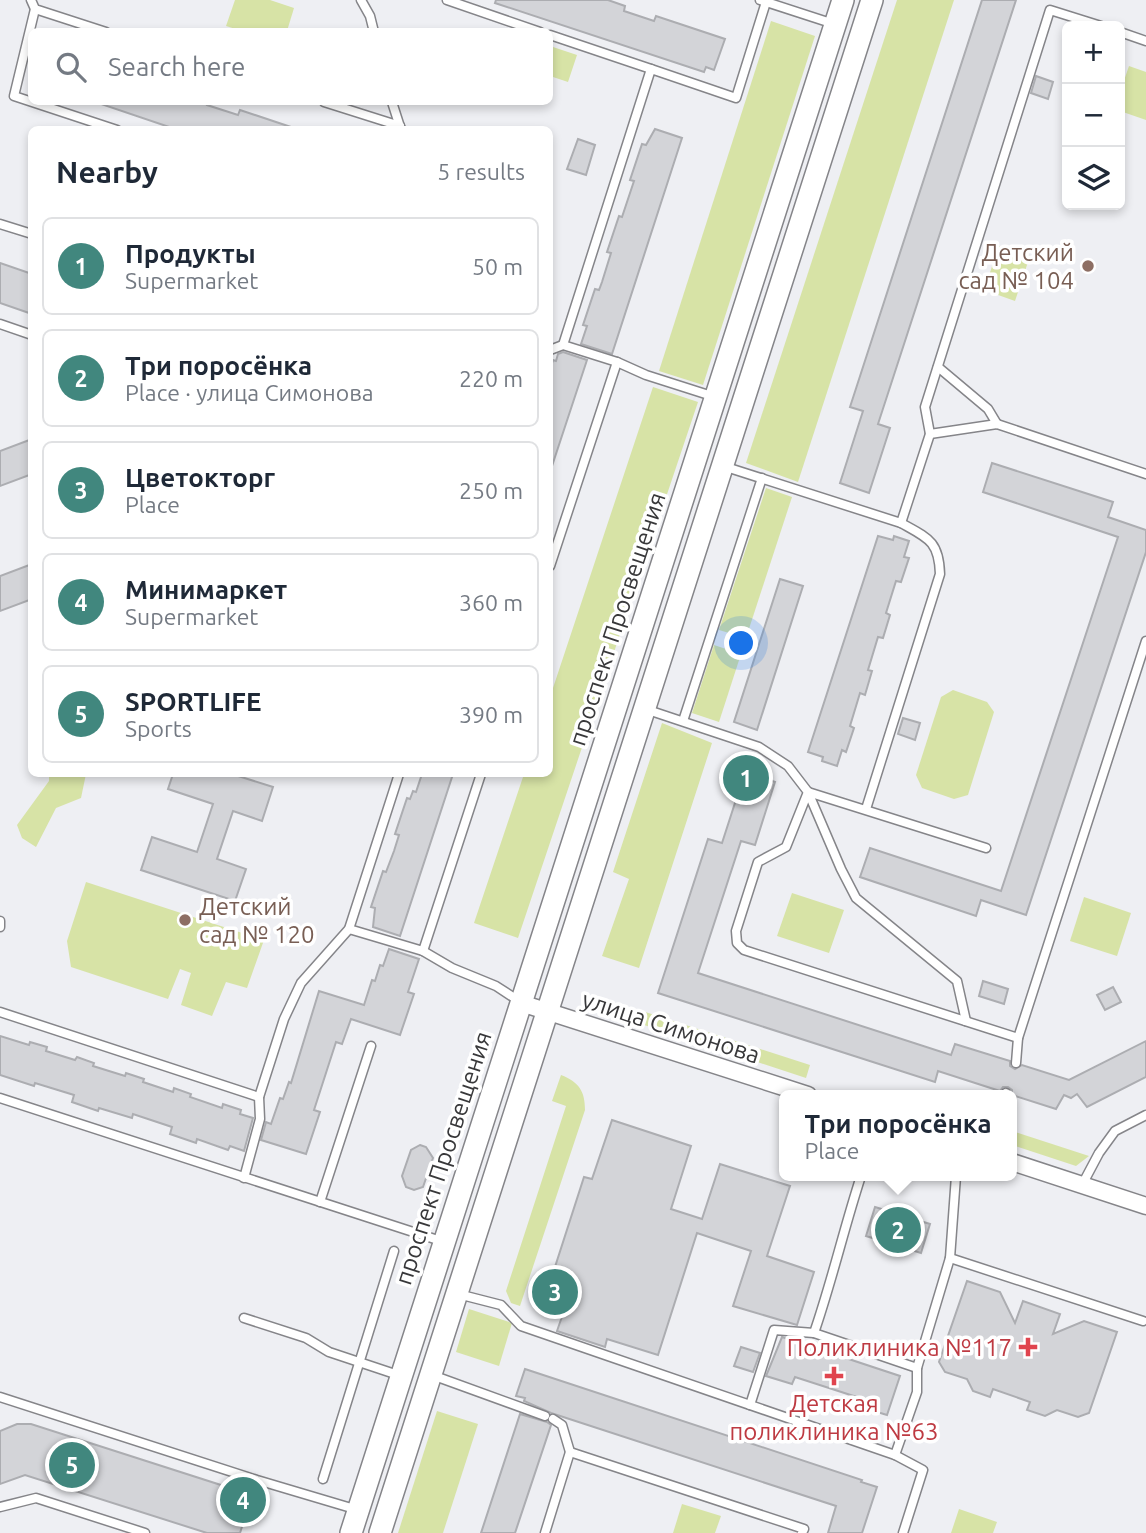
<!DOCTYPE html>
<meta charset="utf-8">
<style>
:root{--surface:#fff;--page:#f2f2f3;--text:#1f2937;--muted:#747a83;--line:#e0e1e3;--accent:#41877e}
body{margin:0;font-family:Ubuntu,sans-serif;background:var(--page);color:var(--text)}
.controls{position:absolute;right:21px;top:21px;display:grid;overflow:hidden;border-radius:10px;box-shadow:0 4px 10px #0003}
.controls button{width:63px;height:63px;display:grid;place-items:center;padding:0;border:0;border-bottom:2px solid var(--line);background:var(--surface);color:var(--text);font:35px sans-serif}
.you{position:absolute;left:742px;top:644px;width:24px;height:24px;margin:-18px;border:5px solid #fff;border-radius:50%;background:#1a73e8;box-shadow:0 0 0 10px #1a73e833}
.badge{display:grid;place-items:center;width:46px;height:46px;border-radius:50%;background:var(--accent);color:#fff;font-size:23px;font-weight:700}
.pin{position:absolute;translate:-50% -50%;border:4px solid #fff;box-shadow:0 2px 7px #0006}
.popup{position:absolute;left:779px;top:1090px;width:238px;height:91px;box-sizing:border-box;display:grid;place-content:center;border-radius:10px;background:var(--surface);filter:drop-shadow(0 2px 5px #0005);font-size:23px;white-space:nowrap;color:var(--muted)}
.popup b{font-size:26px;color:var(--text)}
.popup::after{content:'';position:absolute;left:50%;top:100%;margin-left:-14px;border:14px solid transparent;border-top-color:var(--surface)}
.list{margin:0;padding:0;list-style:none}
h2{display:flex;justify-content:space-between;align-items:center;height:91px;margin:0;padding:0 28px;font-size:30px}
h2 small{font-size:23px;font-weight:400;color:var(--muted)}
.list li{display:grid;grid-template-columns:46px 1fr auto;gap:21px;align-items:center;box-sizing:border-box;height:98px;margin:0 14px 14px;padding:0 14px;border:2px solid var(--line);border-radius:10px}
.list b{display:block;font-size:26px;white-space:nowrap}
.list p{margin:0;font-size:23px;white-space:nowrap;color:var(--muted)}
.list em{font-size:23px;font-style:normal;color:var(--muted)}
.icon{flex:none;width:38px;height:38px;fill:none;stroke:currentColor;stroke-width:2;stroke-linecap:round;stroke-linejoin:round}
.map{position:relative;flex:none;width:1146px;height:1533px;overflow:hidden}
.search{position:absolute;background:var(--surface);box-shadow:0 4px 10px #0003;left:28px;top:28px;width:525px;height:77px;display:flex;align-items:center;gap:18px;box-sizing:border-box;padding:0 24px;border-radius:10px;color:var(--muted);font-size:26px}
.panel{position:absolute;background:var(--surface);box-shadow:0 4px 10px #0003;left:28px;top:126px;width:525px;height:651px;border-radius:10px}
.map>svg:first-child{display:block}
</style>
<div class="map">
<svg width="1146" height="1533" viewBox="0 0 1146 1533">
<rect width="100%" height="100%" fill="#eeeff3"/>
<g fill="#d7e3a6">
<polygon points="235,0 270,0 294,8 287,31 242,31 226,26"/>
<polygon points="897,0 954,0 798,482 746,463"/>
<polygon points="771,21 815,36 703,385 659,371"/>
<polygon points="550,46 577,55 568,82 550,76"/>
<polygon points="1129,66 1146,72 1146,120 1120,111 1120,92"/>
<polygon points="999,246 1030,256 1015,301 984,290"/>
<polygon points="653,387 698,402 518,938 474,923 524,774 550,774 550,697"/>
<polygon points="766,488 792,497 746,638 719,630"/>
<polygon points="714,645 741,654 719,722 692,713"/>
<polygon points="953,690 987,702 994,712 968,795 954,799 922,788 916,775 941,697"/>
<polygon points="662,723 712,743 639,968 602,956 629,879 613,872"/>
<polygon points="49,774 86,774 81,798 56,808 36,847 22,838 17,825 49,781"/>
<polygon points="86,882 264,940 247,988 226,982 212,1016 181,1005 191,973 180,969 168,999 71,967 67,941"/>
<polygon points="792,893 844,910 829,953 777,936"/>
<polygon points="1084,897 1131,913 1117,956 1070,941"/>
<polygon points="636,1009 810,1065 806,1078 632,1021"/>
<path d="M561,1075C579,1082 585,1091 585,1110L520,1306L511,1303L506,1291L566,1106L552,1101Z"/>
<polygon points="1012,1131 1089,1156 1076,1166 1012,1145"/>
<polygon points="469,1309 512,1323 499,1366 456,1352"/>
<polygon points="437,1411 478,1424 443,1533 398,1533"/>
<polygon points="682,1504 721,1516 715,1533 673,1533"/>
<polygon points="959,1509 997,1522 993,1533 951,1533"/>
</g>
<g fill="#d3d4d8" stroke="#acadb1" stroke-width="2">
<polygon points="496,0 608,0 625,6 624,11 654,21 656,16 725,39 714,70 706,67 704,72 495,3"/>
<polygon points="982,0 1016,0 878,424 890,428 869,493 840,483 863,411 850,407"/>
<polygon points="1036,76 1053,82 1048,99 1031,93"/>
<polygon points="102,102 208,102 207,105 238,115 240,110 291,127 291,130 178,130 101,104"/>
<polygon points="655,129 682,138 612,354 581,344 587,326 583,325 595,289 599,290 602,282 611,253 607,252 619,216 622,217 634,181 630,180 642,144 646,145"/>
<polygon points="578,139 595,145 586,175 567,169"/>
<polygon points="0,263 32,274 32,314 0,303"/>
<polygon points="563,352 587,360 552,466 550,466 550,370 553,360 556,361 558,354"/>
<polygon points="32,439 32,474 0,486 0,451"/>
<polygon points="992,463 1113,502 1108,517 1146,530 1146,552 1026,915 981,900 976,916 860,877 870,848 1001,891 1118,537 983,492"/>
<polygon points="878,536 893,540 894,536 909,541 904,557 909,558 901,582 896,581 886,613 890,615 883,638 878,637 868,670 872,671 865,695 860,693 850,726 854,728 846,752 842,750 837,766 822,761 823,757 808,752"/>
<polygon points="32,564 32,599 0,611 0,576"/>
<polygon points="780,579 803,586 757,730 734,722"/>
<polygon points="903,718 920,723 915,740 898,734"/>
<polygon points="745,772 775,782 755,845 741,841 698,973 951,1055 955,1044 1010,1061 1010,1066 1015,1069 1022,1065 1069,1080 1146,1041 1146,1077 1087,1107 1077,1094 1071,1098 1064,1095 1056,1109 1012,1095 1012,1090 1008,1087 1003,1087 1000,1091 938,1071 935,1082 658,993 708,839 722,843"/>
<polygon points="173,774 232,774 273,787 262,821 233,811 217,859 246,869 235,901 141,870 152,837 197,852 213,804 168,789"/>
<polygon points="422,774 453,774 400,936 373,927 375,908 371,907 383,871 386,872 394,851 399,835 395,834 407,798 410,799 413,791 416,792"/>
<polygon points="389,949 419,959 408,992 414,994 400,1035 351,1019 342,1044 336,1042 314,1110 320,1112 306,1154 261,1140 266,1122 271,1124 280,1098 283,1099 289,1082 291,1083 319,991 364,1005 372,980 375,981 380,965 383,966"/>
<polygon points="983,981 1008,989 1004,1004 979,996"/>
<polygon points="1113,987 1121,1002 1105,1010 1097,995"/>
<polygon points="0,1036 29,1045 30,1042 47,1047 46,1051 75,1060 77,1057 94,1063 93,1066 125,1076 126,1073 144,1079 143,1082 173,1092 174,1088 191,1094 190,1097 222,1108 223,1104 241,1110 240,1114 253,1118 244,1151 230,1146 228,1150 197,1139 196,1143 170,1134 172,1127 133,1114 132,1118 99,1108 98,1111 72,1102 74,1095 35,1083 34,1086 0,1075"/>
<polygon points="612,1120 691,1146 671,1209 702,1219 720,1164 790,1186 767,1256 814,1272 797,1325 733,1306 751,1251 697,1233 658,1355 607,1339 605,1347 557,1331 565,1308 544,1301 584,1177 592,1179"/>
<polygon points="420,1145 426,1147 433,1158 423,1187 414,1190 406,1187 402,1176 411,1150"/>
<polygon points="875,1207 930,1224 921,1253 866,1236"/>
<polygon points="967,1281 1000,1292 1015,1323 1023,1301 1060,1314 1053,1334 1084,1321 1117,1332 1089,1413 1078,1417 1057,1410 1045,1416 1027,1410 1030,1402 993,1389 990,1397 973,1391 967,1379 945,1372 939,1362"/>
<polygon points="782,1337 900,1376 887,1415 864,1408 866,1400 795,1377 792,1384 766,1376"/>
<polygon points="741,1347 760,1353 753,1372 734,1366"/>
<polygon points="525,1369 862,1480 861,1482 877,1487 862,1533 828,1533 836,1506 551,1413 524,1401 525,1398 516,1396"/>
<polygon points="520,1414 547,1422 551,1425 515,1533 481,1533"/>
<polygon points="17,1424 31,1424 252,1495 240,1533 207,1533 25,1475 0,1484 0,1431"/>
</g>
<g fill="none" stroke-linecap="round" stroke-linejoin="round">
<g stroke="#858589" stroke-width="11">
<g id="lane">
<polyline points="31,0 35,9 106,32"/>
<polyline points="361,0 370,16 374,32"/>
<polyline points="447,0 540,32"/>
<polyline points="760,0 834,24"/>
<polyline points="35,9 14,96 117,130"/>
<polyline points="1120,32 1146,41"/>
<polyline points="550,35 651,69"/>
<polyline points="324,102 400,126"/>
<polyline points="392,102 401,130"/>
<polyline points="0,224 32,234"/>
<polyline points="0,324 32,335"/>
<polyline points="563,345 651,69 736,98 766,2"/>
<polyline points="550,350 563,345 617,362 646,375 715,397"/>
<polyline points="938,367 988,409 997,424"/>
<polyline points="930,434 997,424 1146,474"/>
<polyline points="723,466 901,523 930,434 925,407 1050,10 1101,26"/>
<polyline points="550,566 617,362"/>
<polyline points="645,709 759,747 788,766 808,792 786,847 758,862 736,931 737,943 744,950 1018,1038 1146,641"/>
<polyline points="683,721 762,478"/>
<polyline points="808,792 841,869 856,898 957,981 966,1021"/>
<polyline points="808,792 986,848"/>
<path d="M866,809L940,574C939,541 928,538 901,523"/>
<polyline points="0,921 0,927"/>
<polyline points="349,929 423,951 452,968 496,986 519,1001"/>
<polyline points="423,951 481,774"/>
<polyline points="0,1012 259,1097"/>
<polyline points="1016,1063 1018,1038"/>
<polyline points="1005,1095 1006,1093"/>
<polyline points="0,1098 444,1242"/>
<polyline points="244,1178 260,1119 259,1097 284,1019 301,983 349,929 399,774"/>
<polyline points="1082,1185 1099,1153 1115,1131 1146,1115"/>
<polyline points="320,1202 371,1046"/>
<polyline points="950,1258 1143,1321"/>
<polyline points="458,1294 501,1305 521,1326 895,1455"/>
<polyline points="244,1318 306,1338 329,1352 401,1376"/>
<path d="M814,1333C832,1281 844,1228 861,1176"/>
<polyline points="432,1375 545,1416"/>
<polyline points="0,1397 257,1480 358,1510"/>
<polyline points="750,1405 774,1330 814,1333 917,1368"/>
<polyline points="570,1452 804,1529 802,1533"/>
<polyline points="323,1479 394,1251"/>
<polyline points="0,1507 36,1498 145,1533"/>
<polyline points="545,1533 570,1452 562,1425 553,1419"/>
<polyline points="903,1533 923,1470 895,1455 917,1392 917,1368 950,1258 956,1176"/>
</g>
</g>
<g stroke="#858589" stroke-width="19">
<g id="street">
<polyline points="521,1003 808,1095"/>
<polyline points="1012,1162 1146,1206"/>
</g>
</g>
<g stroke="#858589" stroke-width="24">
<g id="secondary">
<polyline points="351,1533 843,0"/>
<polyline points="380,1533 872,0"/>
</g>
</g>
<use href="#lane" stroke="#fff" stroke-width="8"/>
<use href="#street" stroke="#fff" stroke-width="16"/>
<use href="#secondary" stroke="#fff" stroke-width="21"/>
</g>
<g fill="#8d6e63" stroke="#fff" stroke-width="2.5">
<circle cx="1088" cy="266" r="7"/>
<circle cx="185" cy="920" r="7"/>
</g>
<g fill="#e0444e" stroke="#fff" stroke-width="2.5">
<path d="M1024.5 1336.5h7v7h7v7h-7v7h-7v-7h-7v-7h7z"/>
<path d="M830.5 1365.5h7v7h7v7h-7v7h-7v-7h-7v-7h7z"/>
</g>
<g text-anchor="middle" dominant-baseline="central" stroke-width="7" stroke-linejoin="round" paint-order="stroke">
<g font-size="24" fill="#785e54" stroke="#fff" text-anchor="end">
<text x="1074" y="252">Детский<tspan x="1074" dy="28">сад № 104</tspan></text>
<text x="199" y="906" text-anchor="start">Детский<tspan x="199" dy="28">сад № 120</tspan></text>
</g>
<g font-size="24" fill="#38383a" stroke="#fff">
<text transform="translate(617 619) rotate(-72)">проспект Просвещения</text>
<text transform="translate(671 1027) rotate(18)">улица Симонова</text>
<text transform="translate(443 1158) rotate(-72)">проспект Просвещения</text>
</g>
<g font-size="24" fill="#be3a42" stroke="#fff" text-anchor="end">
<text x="1012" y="1347">Поликлиника №117</text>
<text x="834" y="1403" text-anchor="middle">Детская<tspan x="834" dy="28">поликлиника №63</tspan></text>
</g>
</g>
</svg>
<div class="controls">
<button>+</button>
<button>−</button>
<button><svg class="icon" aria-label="layers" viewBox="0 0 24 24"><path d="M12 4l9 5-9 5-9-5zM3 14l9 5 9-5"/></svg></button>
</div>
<div class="you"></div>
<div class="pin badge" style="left:746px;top:778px">1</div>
<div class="pin badge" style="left:898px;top:1230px">2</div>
<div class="popup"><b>Три поросёнка</b>Place</div>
<div class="pin badge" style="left:555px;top:1292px">3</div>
<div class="pin badge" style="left:243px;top:1500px">4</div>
<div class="pin badge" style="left:72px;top:1465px">5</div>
<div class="search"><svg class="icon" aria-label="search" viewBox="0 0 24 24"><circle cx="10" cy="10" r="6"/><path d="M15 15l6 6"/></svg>Search here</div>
<section class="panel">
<h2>Nearby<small>5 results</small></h2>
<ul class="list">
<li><span class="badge">1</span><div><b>Продукты</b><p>Supermarket</p></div><em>50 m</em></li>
<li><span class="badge">2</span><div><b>Три поросёнка</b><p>Place · улица Симонова</p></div><em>220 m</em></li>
<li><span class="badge">3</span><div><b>Цветокторг</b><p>Place</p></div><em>250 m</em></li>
<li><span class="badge">4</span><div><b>Минимаркет</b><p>Supermarket</p></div><em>360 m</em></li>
<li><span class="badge">5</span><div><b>SPORTLIFE</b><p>Sports</p></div><em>390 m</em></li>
</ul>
</section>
</div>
